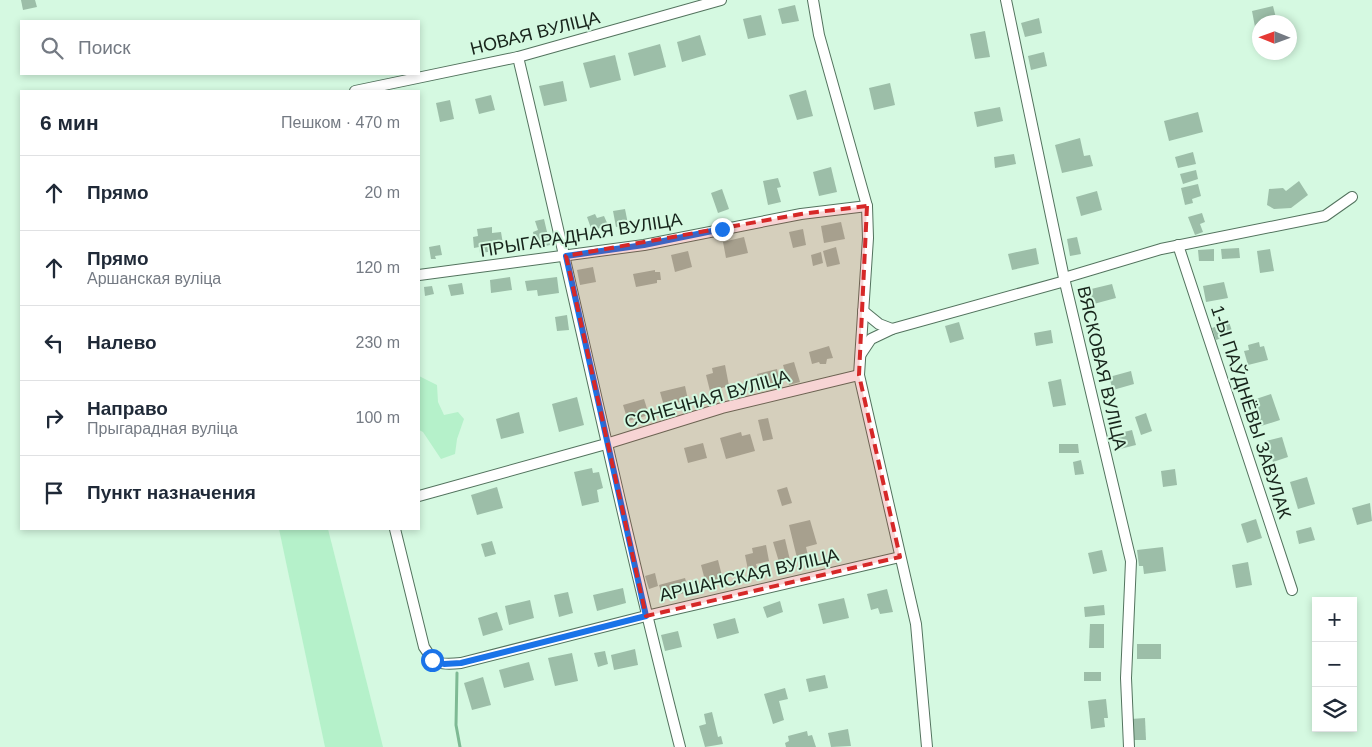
<!DOCTYPE html>
<html lang="ru">
<meta charset="utf-8">
<style>
:root{--surface:#fff;--page:#f2f2f3;--text:#1f2937;--muted:#747a83;--line:#e0e1e3}
body{margin:0;font-family:Helvetica,sans-serif;background:var(--page);color:var(--text)}
.controls{position:absolute;right:15px;bottom:15px;display:grid;overflow:hidden;border-radius:0px;box-shadow:0 2px 8px #0003}
.controls button{width:45px;height:45px;display:grid;place-items:center;padding:0;border:0;border-bottom:1px solid var(--line);background:var(--surface);color:var(--text);font:25px sans-serif}
.compass{position:absolute;left:1252px;top:15px;width:45px;height:45px;border-radius:50%;background:var(--surface);box-shadow:0 2px 8px #0003;rotate:271deg}
.stop{position:absolute;width:15px;height:15px;margin:-11px;border:4px solid #1a73e8;border-radius:50%;background:#fff}
.stop.end{background:#1a73e8;border-color:#fff;box-shadow:0 1px 5px #0008}
.list{margin:0;padding:0;list-style:none}
h2{display:flex;justify-content:space-between;align-items:center;height:65px;margin:0;padding:0 20px;font-size:21px}
h2 small{font-size:16px;font-weight:400;color:var(--muted)}
.list li{display:grid;grid-template-columns:32px 1fr auto;gap:15px;align-items:center;box-sizing:border-box;height:75px;padding:0 20px;border-top:1px solid var(--line)}
.list b{display:block;font-size:19px;white-space:nowrap}
.list p{margin:0;font-size:16px;white-space:nowrap;color:var(--muted)}
.list em{font-size:16px;font-style:normal;color:var(--muted)}
.icon{flex:none;width:28px;height:28px;fill:none;stroke:currentColor;stroke-width:2;stroke-linecap:round;stroke-linejoin:round}
.map{position:relative;flex:none;width:1372px;height:747px;overflow:hidden}
.search{position:absolute;background:var(--surface);box-shadow:0 2px 8px #0003;left:20px;top:20px;width:400px;height:55px;display:flex;align-items:center;gap:12px;box-sizing:border-box;padding:0 18px;border-radius:0px;color:var(--muted);font-size:19px}
.panel{position:absolute;background:var(--surface);box-shadow:0 2px 8px #0003;left:20px;top:90px;width:400px;height:440px;border-radius:0px}
.map>svg:first-child{display:block}
</style>
<div class="map">
<svg width="1372" height="747" viewBox="0 0 1372 747">
<rect width="100%" height="100%" fill="#d5f9e1"/>
<g fill="#b5f1ca">
<polygon points="419,376 437,385 438,402 444,415 458,412 464,419 457,439 455,454 441,459 423,432 419,430"/>
<polygon points="279,529 328,529 383,747 325,747"/>
</g>
<g fill="none" stroke-linecap="round" stroke-linejoin="round">
<polyline stroke="#7eba94" stroke-width="3" points="457,673 456,725 460,747"/>
</g>
<g fill="#9cbea8">
<polygon points="21,0 35,0 37,7 23,10"/>
<polygon points="795,5 799,21 782,24 778,9"/>
<polygon points="1273,6 1277,22 1260,22 1260,26 1255,27 1252,11"/>
<polygon points="761,15 766,35 748,39 743,19"/>
<polygon points="1039,18 1042,33 1025,37 1021,23"/>
<polygon points="985,31 990,57 975,59 970,34"/>
<polygon points="700,35 706,55 682,62 677,42"/>
<polygon points="660,44 666,67 634,76 628,53"/>
<polygon points="1044,52 1047,66 1031,70 1028,56"/>
<polygon points="615,55 621,80 590,88 583,63"/>
<polygon points="563,81 567,101 544,106 539,86"/>
<polygon points="890,83 895,105 874,110 869,88"/>
<polygon points="806,90 813,116 797,120 789,95"/>
<polygon points="491,95 495,110 479,114 475,99"/>
<polygon points="450,100 454,119 440,122 436,103"/>
<polygon points="1000,107 1003,121 977,127 974,112"/>
<polygon points="1198,112 1203,132 1169,141 1164,121"/>
<polygon points="1080,138 1084,156 1090,155 1093,166 1062,173 1055,145"/>
<polygon points="1193,152 1196,164 1178,168 1175,157"/>
<polygon points="1014,154 1016,164 995,168 994,157"/>
<polygon points="831,167 837,192 819,196 813,172"/>
<polygon points="1196,170 1198,179 1183,184 1180,174"/>
<polygon points="778,178 781,187 777,188 781,202 768,205 763,181"/>
<polygon points="1299,181 1308,195 1291,208 1274,209 1267,205 1269,189 1283,188 1286,191"/>
<polygon points="1198,184 1201,196 1192,199 1193,203 1185,205 1181,188"/>
<polygon points="722,189 729,209 718,213 711,193"/>
<polygon points="1097,191 1102,210 1081,216 1076,197"/>
<polygon points="625,209 628,224 616,227 613,211"/>
<polygon points="1202,213 1205,222 1200,224 1203,232 1195,235 1188,217"/>
<polygon points="595,214 597,218 604,216 608,225 592,231 587,217"/>
<polygon points="544,219 550,245 541,247 540,242 535,243 533,232 538,230 535,221"/>
<polygon points="841,222 845,239 824,243 821,226"/>
<polygon points="492,227 492,233 501,232 503,244 494,245 495,251 480,253 479,247 474,248 473,237 478,236 477,229"/>
<polygon points="803,229 806,245 793,248 789,232"/>
<polygon points="744,237 748,253 726,258 723,242"/>
<polygon points="1077,237 1081,254 1070,256 1067,239"/>
<polygon points="440,245 442,255 435,256 436,259 431,259 429,247"/>
<polygon points="836,247 840,264 827,267 823,251"/>
<polygon points="1036,248 1039,264 1012,270 1008,254"/>
<polygon points="1239,248 1240,258 1222,259 1221,249"/>
<polygon points="1214,249 1214,261 1199,261 1198,250"/>
<polygon points="1270,249 1274,271 1260,273 1257,251"/>
<polygon points="688,251 692,267 675,272 671,255"/>
<polygon points="821,252 823,263 813,266 811,255"/>
<polygon points="593,267 596,282 580,285 577,270"/>
<polygon points="655,270 655,272 660,272 661,280 657,280 657,283 636,287 633,274"/>
<polygon points="510,277 512,290 491,293 490,280"/>
<polygon points="557,277 559,293 538,296 537,290 527,291 525,281"/>
<polygon points="1224,282 1228,298 1206,302 1203,286"/>
<polygon points="462,283 464,294 451,296 448,285"/>
<polygon points="1112,284 1116,298 1090,305 1087,290"/>
<polygon points="432,286 434,294 425,296 424,287"/>
<polygon points="567,315 569,330 557,331 555,317"/>
<polygon points="959,322 964,339 950,343 945,326"/>
<polygon points="1229,322 1233,334 1216,340 1212,328"/>
<polygon points="1051,330 1053,343 1036,346 1034,333"/>
<polygon points="1259,342 1260,347 1264,346 1268,360 1248,365 1244,351 1249,350 1248,345"/>
<polygon points="829,346 833,358 827,359 826,364 820,364 819,362 812,364 809,352"/>
<polygon points="794,362 800,382 789,385 783,365"/>
<polygon points="725,365 729,386 710,391 706,375 713,373 712,368"/>
<polygon points="777,369 780,382 760,387 757,374"/>
<polygon points="1131,371 1134,384 1113,390 1109,377"/>
<polygon points="1061,379 1066,405 1053,407 1048,382"/>
<polygon points="685,386 688,400 664,406 660,392"/>
<polygon points="1271,394 1280,420 1261,426 1253,400"/>
<polygon points="577,397 584,425 559,432 552,404"/>
<polygon points="644,399 649,415 628,421 623,405"/>
<polygon points="519,412 524,433 501,439 496,419"/>
<polygon points="1146,413 1152,431 1141,435 1135,417"/>
<polygon points="768,418 773,439 763,441 758,420"/>
<polygon points="1132,430 1136,445 1120,449 1116,434"/>
<polygon points="741,432 742,436 750,434 755,451 726,459 720,438"/>
<polygon points="1282,437 1288,457 1273,462 1266,441"/>
<polygon points="703,443 707,458 688,463 684,448"/>
<polygon points="1059,444 1078,444 1079,453 1059,453"/>
<polygon points="1081,460 1084,474 1075,475 1073,462"/>
<polygon points="592,468 593,473 599,472 603,488 597,490 599,502 582,506 574,472"/>
<polygon points="1175,469 1177,485 1163,487 1161,471"/>
<polygon points="1307,477 1315,504 1298,509 1290,482"/>
<polygon points="497,487 503,508 477,515 471,495"/>
<polygon points="787,487 792,503 782,506 777,490"/>
<polygon points="1370,503 1372,521 1357,525 1352,508"/>
<polygon points="1256,519 1262,538 1247,543 1241,524"/>
<polygon points="810,520 817,544 806,547 808,556 797,558 789,525"/>
<polygon points="1311,527 1315,540 1299,544 1296,531"/>
<polygon points="785,539 790,560 779,562 773,542"/>
<polygon points="492,541 496,554 485,557 481,544"/>
<polygon points="766,545 769,561 756,564 757,568 748,570 745,555 753,553 752,548"/>
<polygon points="1163,547 1166,571 1144,574 1143,566 1139,566 1137,550"/>
<polygon points="1102,550 1107,571 1093,574 1088,553"/>
<polygon points="718,560 723,580 706,584 701,565"/>
<polygon points="1248,562 1252,585 1236,588 1232,565"/>
<polygon points="655,573 658,586 649,589 645,576"/>
<polygon points="685,578 689,592 663,598 659,585"/>
<polygon points="623,588 626,603 597,611 593,595"/>
<polygon points="887,589 893,612 880,614 878,608 871,610 867,594"/>
<polygon points="568,592 573,613 559,617 554,595"/>
<polygon points="844,598 849,618 823,624 818,604"/>
<polygon points="530,600 534,618 509,625 505,606"/>
<polygon points="780,601 783,612 767,618 763,607"/>
<polygon points="1104,605 1105,615 1085,617 1084,607"/>
<polygon points="497,612 503,630 483,636 478,618"/>
<polygon points="735,618 739,633 717,639 713,624"/>
<polygon points="1090,624 1104,624 1104,648 1089,648"/>
<polygon points="678,631 682,647 665,651 661,635"/>
<rect x="1137" y="644" width="24" height="15"/>
<polygon points="635,649 638,665 614,670 611,655"/>
<polygon points="605,651 608,664 598,667 594,653"/>
<polygon points="572,653 578,681 555,686 548,658"/>
<polygon points="529,662 534,680 504,688 499,670"/>
<rect x="1084" y="672" width="17" height="9"/>
<polygon points="825,675 828,688 809,692 806,679"/>
<polygon points="483,677 491,705 472,710 464,683"/>
<polygon points="785,688 788,699 779,701 784,720 773,724 764,694"/>
<polygon points="1106,699 1108,718 1104,718 1105,727 1091,729 1088,701"/>
<polygon points="712,712 718,737 721,736 723,744 705,747 699,726 706,724 704,714"/>
<polygon points="1145,718 1146,740 1133,740 1131,719"/>
<polygon points="848,729 851,746 831,747 828,733"/>
<polygon points="807,731 808,736 812,735 816,747 786,747 785,743 789,741 788,736"/>
</g>
<g fill="none" stroke-linecap="round" stroke-linejoin="round">
<g stroke="#53735e" stroke-width="12">
<g id="minor">
<polyline points="813,0 819,35 867,206 868,238 859,375 916,624 927,747"/>
<polyline points="1006,0 1064,278 1131,561 1126,678 1129,747"/>
<path d="M518,57C573,287 621,518 680,747"/>
<polyline points="355,91 518,57 721,0"/>
<polyline points="1178,245 1292,590"/>
<polyline points="419,275 644,245 801,214 867,206"/>
<polyline points="1064,278 1161,249 1325,216 1352,197"/>
<polyline points="863,311 879,324 892,329"/>
<polyline points="861,354 871,339 892,329 1065,281"/>
<polyline points="419,496 606,444 722,408 859,375"/>
<path d="M395,529L424,647C435,665 441,665 461,663L646,616L900,557"/>
</g>
</g>
<use href="#minor" stroke="#fff" stroke-width="10"/>
</g>
<g fill="none" stroke-linecap="round" stroke-linejoin="round">
<polyline stroke="#1a73e8" stroke-width="6" points="432,660 444,664 461,663 646,616 566,256 644,245 722,229"/>
</g>
<path fill="#d62828" fill-opacity="0.2" stroke="#d62828" stroke-width="4" stroke-dasharray="10 6" stroke-linejoin="round" d="M867,206L859,375L900,557L646,616L566,256L801,214Z"/>
<g text-anchor="middle" dominant-baseline="central" stroke-width="4" stroke-linejoin="round" paint-order="stroke">
<g font-size="18" fill="#17241b" stroke="#d5f9e1">
<text transform="translate(535 33) rotate(-14)">НОВАЯ ВУЛІЦА</text>
<text transform="translate(581 235) rotate(-9)">ПРЫГАРАДНАЯ ВУЛІЦА</text>
<text transform="translate(1102 368) rotate(77)">ВЯСКОВАЯ ВУЛІЦА</text>
<text transform="translate(707 399) rotate(-16)">СОНЕЧНАЯ ВУЛІЦА</text>
<text transform="translate(1251 412) rotate(72)">1-Ы ПАЎДНЁВЫ ЗАВУЛАК</text>
<text transform="translate(749 575) rotate(-13)">АРШАНСКАЯ ВУЛІЦА</text>
</g>
</g>
</svg>
<div class="controls">
<button>+</button>
<button>−</button>
<button><svg class="icon" aria-label="layers" viewBox="0 0 24 24"><path d="M12 4l9 5-9 5-9-5zM3 14l9 5 9-5"/></svg></button>
</div>
<svg class="compass" viewBox="-18 -18 36 36"><path d="M0-13l5 13h-10z" fill="#e53935"/><path d="M0 13l5-13h-10z" fill="#747a83"/></svg>
<div class="stop" style="left:432px;top:660px"></div>
<div class="stop end" style="left:722px;top:229px"></div>
<div class="search"><svg class="icon" aria-label="search" viewBox="0 0 24 24"><circle cx="10" cy="10" r="6"/><path d="M15 15l6 6"/></svg>Поиск</div>
<section class="panel">
<h2>6 мин<small>Пешком · 470 m</small></h2>
<ul class="list">
<li><svg class="icon" aria-label="ahead" viewBox="0 0 24 24"><path d="M12 20V5M6 11l6-6 6 6"/></svg><div><b>Прямо</b></div><em>20 m</em></li>
<li><svg class="icon" aria-label="ahead" viewBox="0 0 24 24"><path d="M12 20V5M6 11l6-6 6 6"/></svg><div><b>Прямо</b><p>Аршанская вуліца</p></div><em>120 m</em></li>
<li><svg class="icon" aria-label="left" viewBox="0 0 24 24"><path d="M17 20v-9H6M10 6l-5 5 5 5"/></svg><div><b>Налево</b></div><em>230 m</em></li>
<li><svg class="icon" aria-label="right" viewBox="0 0 24 24"><path d="M7 20v-9h11M14 6l5 5-5 5"/></svg><div><b>Направо</b><p>Прыгарадная вуліца</p></div><em>100 m</em></li>
<li><svg class="icon" aria-label="arrive" viewBox="0 0 24 24"><path d="M6 21V4h12l-3 4 3 4H6"/></svg><div><b>Пункт назначения</b></div></li>
</ul>
</section>
</div>
